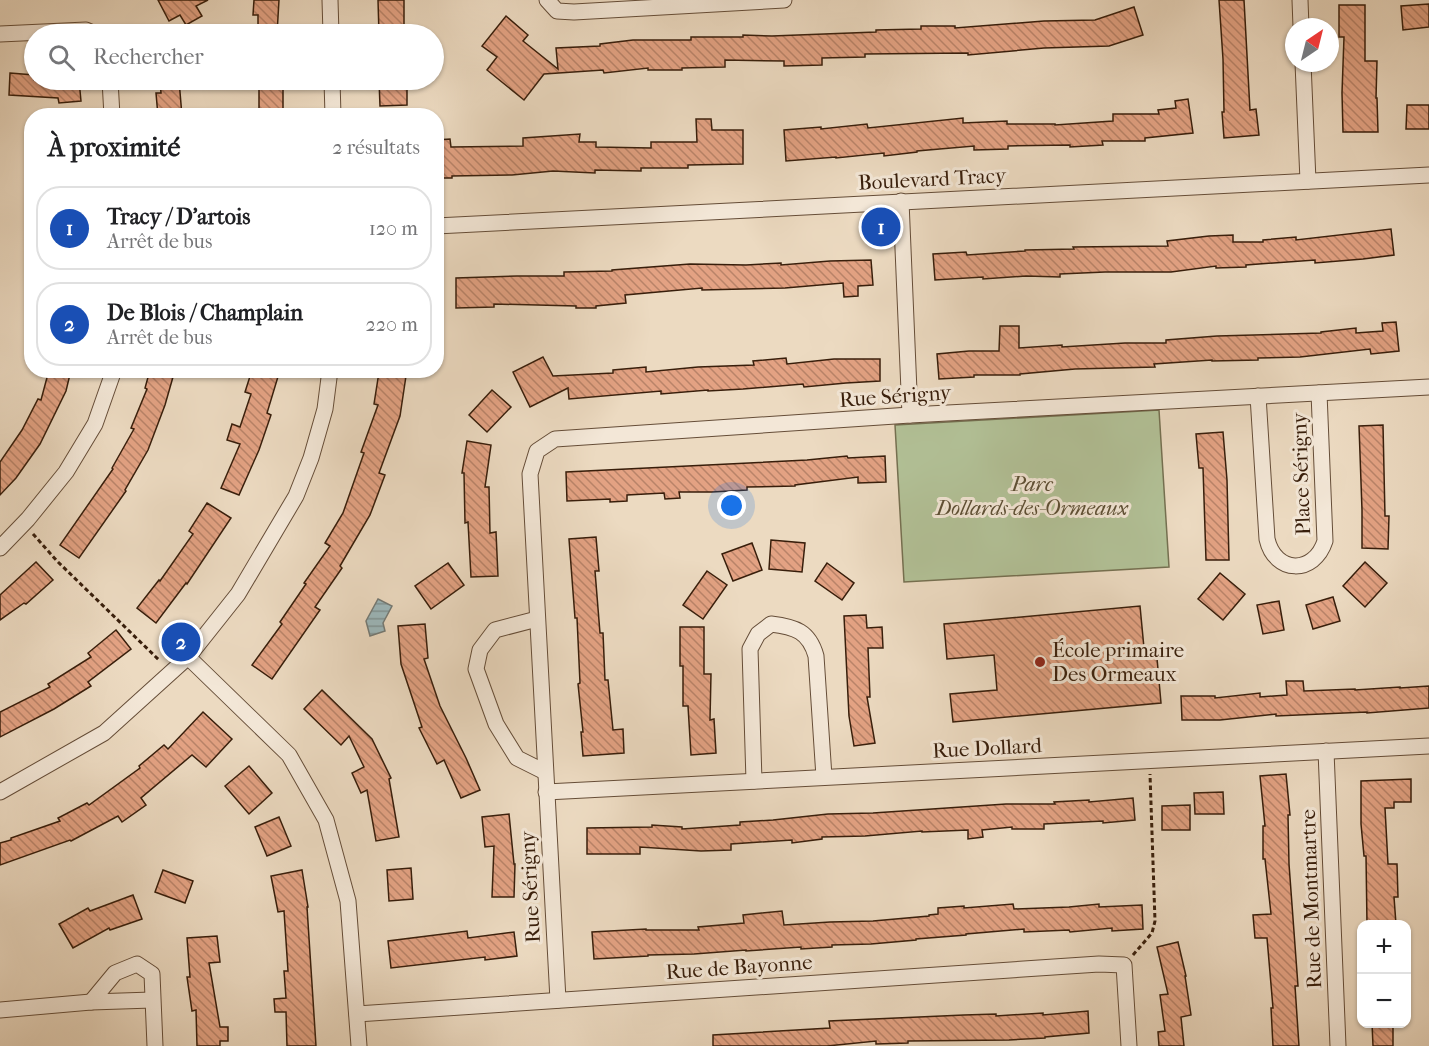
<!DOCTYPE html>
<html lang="fr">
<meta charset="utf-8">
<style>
:root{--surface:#fff;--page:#f6f6f6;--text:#202124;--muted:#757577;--line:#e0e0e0;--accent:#8f2418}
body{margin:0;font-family:"IM FELL French Canon",serif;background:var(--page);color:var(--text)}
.controls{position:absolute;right:18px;bottom:18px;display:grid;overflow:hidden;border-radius:12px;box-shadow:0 2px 4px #0004}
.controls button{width:54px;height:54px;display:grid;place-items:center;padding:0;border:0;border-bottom:2px solid var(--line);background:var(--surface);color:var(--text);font:30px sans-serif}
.compass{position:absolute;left:1285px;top:18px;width:54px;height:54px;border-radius:50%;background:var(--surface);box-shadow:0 2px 4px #0004;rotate:35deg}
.you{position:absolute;left:732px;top:506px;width:21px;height:21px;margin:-15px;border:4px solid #fff;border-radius:50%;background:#1a73e8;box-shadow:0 0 0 9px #1a73e833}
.badge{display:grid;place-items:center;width:39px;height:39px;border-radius:50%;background:var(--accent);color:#fff;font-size:20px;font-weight:700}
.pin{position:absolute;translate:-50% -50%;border:3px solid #fff;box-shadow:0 2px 6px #0006}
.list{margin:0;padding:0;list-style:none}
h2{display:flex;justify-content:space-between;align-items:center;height:78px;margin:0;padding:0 24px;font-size:26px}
h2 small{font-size:20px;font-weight:400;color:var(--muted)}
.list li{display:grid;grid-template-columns:39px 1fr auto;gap:18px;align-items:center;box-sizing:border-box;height:84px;margin:0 12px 12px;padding:0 12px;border:2px solid var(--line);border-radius:24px}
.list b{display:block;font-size:22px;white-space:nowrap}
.list p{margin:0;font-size:20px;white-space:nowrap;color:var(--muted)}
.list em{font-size:20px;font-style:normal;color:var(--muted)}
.icon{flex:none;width:33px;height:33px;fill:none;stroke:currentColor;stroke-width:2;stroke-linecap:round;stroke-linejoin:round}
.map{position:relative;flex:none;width:1429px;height:1046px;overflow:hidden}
.search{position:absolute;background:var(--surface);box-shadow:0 2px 4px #0004;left:24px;top:24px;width:420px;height:66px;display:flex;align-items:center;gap:15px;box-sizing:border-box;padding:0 21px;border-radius:33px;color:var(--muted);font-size:22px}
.panel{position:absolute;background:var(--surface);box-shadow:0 2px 4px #0004;left:24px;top:108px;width:420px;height:270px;border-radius:24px}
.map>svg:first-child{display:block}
</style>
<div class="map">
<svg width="1429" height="1046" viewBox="0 0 1429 1046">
<defs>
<pattern id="water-rules" width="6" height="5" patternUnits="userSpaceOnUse" patternTransform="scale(1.5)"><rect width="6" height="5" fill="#9cb8bc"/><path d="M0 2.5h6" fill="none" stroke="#809597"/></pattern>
<pattern id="building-back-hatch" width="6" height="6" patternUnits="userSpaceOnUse" patternTransform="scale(1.5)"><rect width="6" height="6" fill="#e3a283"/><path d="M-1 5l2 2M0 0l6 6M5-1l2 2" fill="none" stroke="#b98369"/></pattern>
</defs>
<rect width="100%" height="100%" fill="#ecdac1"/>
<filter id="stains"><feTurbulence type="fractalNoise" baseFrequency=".00333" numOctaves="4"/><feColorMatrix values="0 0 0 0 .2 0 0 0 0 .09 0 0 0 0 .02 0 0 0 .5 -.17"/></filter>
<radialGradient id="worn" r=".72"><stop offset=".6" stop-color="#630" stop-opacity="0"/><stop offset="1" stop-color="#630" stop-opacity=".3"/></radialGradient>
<polygon fill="#b2c197" stroke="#757051" stroke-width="1.5" points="1159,410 1169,567 904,582 895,425"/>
<polygon fill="url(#water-rules)" stroke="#747a75" stroke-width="1.5" points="378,599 392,606 383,623 385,631 370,636 366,621"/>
<g fill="url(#building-back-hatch)" stroke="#381e0b" stroke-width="1.5">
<polygon points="158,0 208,0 196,6 202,16 186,25 180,15 169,21"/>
<polygon points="254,0 279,0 277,34 258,34 258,15 253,15"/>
<polygon points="378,0 404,0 404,34 379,34"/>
<polygon points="1219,0 1244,0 1250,110 1256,109 1259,135 1224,138 1222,112 1224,112 1223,59"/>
<polygon points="1429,4 1429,27 1403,30 1401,6"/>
<polygon points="1339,5 1365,5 1365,61 1377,61 1376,98 1377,98 1378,132 1343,132 1342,93 1344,37 1339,37"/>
<polygon points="1134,7 1143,35 1109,46 1044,48 968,55 968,53 865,54 865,57 822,58 822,65 784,66 784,61 725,60 725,67 682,68 682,70 648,70 648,68 604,73 603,70 544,74 524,100 487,70 497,57 482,46 506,16 528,35 523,41 558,69 556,48 600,46 600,44 633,40 691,40 691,37 743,37 743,35 772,36 876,32 876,30 921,29 921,26 955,26 955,28 1044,21 1095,20"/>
<polygon points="10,73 34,75 34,80 79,80 81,101 59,103 58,98 9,95"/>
<polygon points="160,80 179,80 182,116 158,116 156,93 161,93"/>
<rect x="259" y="80" width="24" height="29"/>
<polygon points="379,80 407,80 407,105 380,106"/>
<polygon points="1188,99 1193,133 1145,138 1145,141 1102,141 1103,145 1070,147 1070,145 1008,146 1008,149 974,150 974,146 917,151 917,152 884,156 884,153 836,158 836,157 786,161 784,130 821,127 821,129 867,124 868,128 963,118 963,123 1007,121 1007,124 1055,124 1055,125 1113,121 1113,114 1159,114 1158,110 1176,108 1175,101"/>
<polygon points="1407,105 1429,105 1429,129 1406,129"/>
<polygon points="696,119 711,119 712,130 743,130 743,164 688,165 688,168 641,168 641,171 595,170 595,173 553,171 512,175 452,176 452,178 436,178 436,140 450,139 451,147 523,146 523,138 580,134 579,142 596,142 596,147 651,148 651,142 697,142"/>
<polygon points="1391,229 1394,255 1363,259 1315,263 1315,260 1246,265 1246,267 1216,268 1216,266 1171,272 1105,272 1060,274 1060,277 1026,276 983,279 983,277 935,280 933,254 966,252 967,255 1025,251 1025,250 1074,249 1073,247 1168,246 1167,241 1209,236 1233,235 1233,242 1263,242 1263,240 1296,237 1296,240"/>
<polygon points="871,260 873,285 858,286 858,296 844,297 843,283 785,288 702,290 702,288 625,295 626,303 596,306 596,308 576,308 576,306 494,304 494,307 456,308 456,278 517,276 564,276 564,272 612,271 612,270 690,264 746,265 781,263 781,265 830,261"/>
<polygon points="1396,322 1399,351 1371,354 1370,349 1300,357 1258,358 1258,360 1212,361 1212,360 1154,364 1155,367 1075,369 1020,374 1020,375 974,375 974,377 939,379 937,354 969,351 999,351 1000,326 1019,326 1019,348 1062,345 1062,347 1125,343 1166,343 1166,340 1217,336 1321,333 1321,332 1356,328 1356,333 1383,331 1382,323"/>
<polygon points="543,357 553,376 613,373 613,370 646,367 646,372 698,367 754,365 753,361 786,358 787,364 834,359 880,359 880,381 846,383 804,387 803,384 743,389 708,391 708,390 661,394 661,391 569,399 568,388 530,407 513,372"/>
<polygon points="49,370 71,370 66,391 40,444 16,478 0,495 0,462 22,430 38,399 41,400"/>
<polygon points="150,370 175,370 165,405 148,450 125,490 126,491 79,558 60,545 113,469 112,468 134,429 131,428 147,389 145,388"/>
<polygon points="252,370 280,370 267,413 271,415 259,450 239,495 221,488 240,444 227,440 232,424 240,427 251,394 245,392"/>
<polygon points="379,372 406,376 400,416 379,473 385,475 370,515 340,566 342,568 315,607 320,610 272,679 252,665 282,624 280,622 306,584 304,583 330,546 325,543 343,513 364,453 361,452 378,405 374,404"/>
<polygon points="492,390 511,407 487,432 469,415"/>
<polygon points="1383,425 1385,516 1389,516 1388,549 1362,548 1362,510 1359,426"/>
<polygon points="1223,432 1227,480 1229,560 1206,560 1203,468 1199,468 1196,434"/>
<polygon points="467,441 491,445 485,487 489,487 490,533 496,532 498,576 471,577 468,522 465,523 464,473 462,473"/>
<polygon points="847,456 848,458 885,456 886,482 858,483 858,477 795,485 795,486 747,487 747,490 712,492 679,492 680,498 665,499 664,493 627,495 627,501 610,502 610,499 567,501 566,472 807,460"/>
<polygon points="207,503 231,518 187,584 186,583 156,623 137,608 159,580 160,581 193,534 189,531"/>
<polygon points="596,537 599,571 595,571 600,633 603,633 605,680 608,680 613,730 623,729 624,753 583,756 581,732 583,732 578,684 580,683 577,618 575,618 569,539"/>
<polygon points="771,540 805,543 802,572 769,569"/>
<polygon points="752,543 762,570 733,581 722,554"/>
<polygon points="36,562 53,580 26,604 24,603 0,620 0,595"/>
<polygon points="1365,562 1387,583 1365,607 1343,586"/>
<polygon points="448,563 464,585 431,609 415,586"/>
<polygon points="827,563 854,583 842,600 815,581"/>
<polygon points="707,571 727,585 703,619 683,605"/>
<polygon points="1220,573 1245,594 1223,620 1198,599"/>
<polygon points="1333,597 1340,621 1313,629 1306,605"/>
<polygon points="1279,601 1284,630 1263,634 1257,605"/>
<polygon points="1140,606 1144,648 1156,647 1161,703 953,722 950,694 997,690 994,655 947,659 944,624"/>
<polygon points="866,615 867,628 882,627 883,648 868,648 870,697 867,697 875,743 854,746 849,716 844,616"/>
<polygon points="425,624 428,658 424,659 440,706 466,758 480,790 461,798 444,760 437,764 419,728 422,727 401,664 398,626"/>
<polygon points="680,627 704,627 704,674 711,674 710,720 714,719 716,753 691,755 688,706 683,706 683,666 680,666"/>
<polygon points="116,630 131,649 88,682 91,686 54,709 0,737 0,712 50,687 48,684 91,657 88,653"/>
<polygon points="1286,681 1303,681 1304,691 1355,689 1355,690 1400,687 1400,688 1429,686 1429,708 1367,713 1367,712 1276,716 1276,714 1220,720 1182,720 1181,696 1215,696 1215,698 1260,693 1260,697 1287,695"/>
<polygon points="322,690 372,739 391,778 389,779 399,837 376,841 367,790 361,793 352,773 364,767 349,736 341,745 304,709"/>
<polygon points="203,712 232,739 206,767 192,755 141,798 146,805 122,822 118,816 71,841 70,840 0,865 0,843 11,840 11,838 60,821 58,818 87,803 89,805 140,768 139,766 164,745 168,749"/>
<polygon points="249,766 272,793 249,814 225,786"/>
<polygon points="1286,774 1290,815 1288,815 1289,864 1298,986 1295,986 1299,1046 1273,1046 1271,1008 1273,1008 1267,938 1255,938 1253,915 1271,914 1265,859 1263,859 1263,826 1265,826 1260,776"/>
<polygon points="1411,779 1411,802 1394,802 1394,808 1385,808 1388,864 1397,864 1398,897 1394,897 1396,924 1367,924 1366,856 1364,856 1361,824 1361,781"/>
<polygon points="1223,792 1224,814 1195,814 1194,793"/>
<polygon points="1133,798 1135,820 1103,823 1103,821 1044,824 1044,829 1012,829 1012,827 982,830 983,837 968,839 968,830 922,832 922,831 865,836 822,837 822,839 792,843 792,840 731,844 731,850 701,851 640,847 640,854 587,854 587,828 652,827 652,825 682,827 682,829 740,825 740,822 773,820 828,814 873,813 1006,804 1055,804 1054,802 1089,800 1089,802"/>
<polygon points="1190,805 1190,830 1162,830 1162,806"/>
<polygon points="509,814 514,864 515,864 514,897 492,897 494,846 485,847 482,817"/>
<polygon points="279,817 291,846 267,856 255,827"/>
<polygon points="411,868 413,899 389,901 387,870"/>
<polygon points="163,870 193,881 185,903 155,892"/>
<polygon points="302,870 308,907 307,907 316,1046 287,1046 286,1012 275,1012 274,999 286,998 284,971 288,971 284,911 278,912 271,876"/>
<polygon points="133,895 142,919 110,930 109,928 73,948 59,924 88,908 90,911"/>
<polygon points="1013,904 1014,909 1069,907 1099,904 1099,907 1142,905 1143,929 1112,931 1112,928 1070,932 1069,930 1024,932 1024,929 966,934 966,935 916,939 916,940 871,944 832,945 832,947 801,949 801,947 746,951 746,950 694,954 648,955 648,956 594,959 592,932 646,929 646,930 699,930 698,927 744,923 743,915 782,911 784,925 830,922 873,921 929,916 929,915 938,914 938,908 964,906 964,908"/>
<polygon points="467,931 468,938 514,932 517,956 485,960 485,957 391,968 388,941"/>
<polygon points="217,936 220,962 209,963 220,1027 228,1027 228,1041 220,1041 220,1046 197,1046 196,1010 192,1011 187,977 190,977 187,938"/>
<polygon points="1178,942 1186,976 1185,976 1191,1015 1181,1017 1184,1046 1159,1046 1158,1032 1165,1031 1160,995 1168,994 1157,947"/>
<polygon points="1088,1011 1089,1033 1045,1037 1045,1038 1009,1040 908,1041 908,1043 876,1044 876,1041 827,1046 713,1046 713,1035 830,1028 829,1021 964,1015 996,1014 996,1016 1043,1013 1043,1015"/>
<polygon points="1372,1023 1393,1023 1393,1046 1373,1046"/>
</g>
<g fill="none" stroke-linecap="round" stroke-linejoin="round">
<g stroke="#654d38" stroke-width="17">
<g id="street">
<polyline points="330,0 331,34"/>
<polyline points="547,0 557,11 574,12 784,0"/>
<polyline points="1300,0 1301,27"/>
<polyline points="0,34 86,30 95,34"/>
<polyline points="1303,63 1308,181"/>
<polyline points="110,80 112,116"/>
<polyline points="332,80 333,116"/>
<polyline points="901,201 910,415"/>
<polyline points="436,226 1429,175"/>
<path d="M1258,396L1267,539C1275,574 1314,575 1325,541L1319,393"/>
<polyline points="0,548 28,519 66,472 95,424 114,370"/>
<polyline points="537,619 495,630 480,650 476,669 496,724 517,758 545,772"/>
<polyline points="188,657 289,755 326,820 348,901 359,1046"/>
<polyline points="1326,751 1338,1046"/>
<path d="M754,781L750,649L758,634L771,624C795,627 809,631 816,656L824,777"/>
<polyline points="0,792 104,733 188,657 238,594 296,496 311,458 325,409 330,370"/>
<polyline points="546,792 1429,746"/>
<polyline points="558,1000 530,474 537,451 555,439 910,415 1429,387"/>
<polyline points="91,1002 115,973 137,964 152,974 155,1046"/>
<polyline points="0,1010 91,1002 152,1000"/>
<polyline points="357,1014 1099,964 1124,965 1129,1046"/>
</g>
</g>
<g stroke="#381e0b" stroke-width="3" stroke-dasharray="4.5 3" stroke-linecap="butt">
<polyline points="33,534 57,561 160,661"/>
<polyline points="1133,955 1152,933 1155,921 1150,774"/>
</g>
<use href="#street" stroke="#f3e7d7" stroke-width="15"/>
</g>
<circle fill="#8f2418" stroke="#f3e7d7" stroke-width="2" cx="1040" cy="662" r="6"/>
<g text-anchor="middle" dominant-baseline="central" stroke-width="6" stroke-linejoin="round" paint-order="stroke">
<g font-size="21" fill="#381e0b" stroke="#f3e7d7">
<text transform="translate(932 179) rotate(-3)">Boulevard Tracy</text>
<text transform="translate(895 396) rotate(-4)">Rue Sérigny</text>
<text transform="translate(1301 474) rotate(-92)">Place Sérigny</text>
<text transform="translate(987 748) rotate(-3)">Rue Dollard</text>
<text transform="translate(530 887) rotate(-93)">Rue Sérigny</text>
<text transform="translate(1311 899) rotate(-92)">Rue de Montmartre</text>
<text transform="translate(739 967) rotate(-4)">Rue de Bayonne</text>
</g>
<g font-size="21" font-style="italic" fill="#5d4f35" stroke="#f3e7d7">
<text x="1032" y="484">Parc<tspan x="1032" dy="24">Dollards-des-Ormeaux</tspan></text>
</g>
<g font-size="21" fill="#381e0b" stroke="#f3e7d7" text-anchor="start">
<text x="1052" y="650">École primaire<tspan x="1052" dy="24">Des Ormeaux</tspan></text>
</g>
</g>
<rect width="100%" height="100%" filter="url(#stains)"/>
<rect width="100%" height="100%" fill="url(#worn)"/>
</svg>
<div class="controls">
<button>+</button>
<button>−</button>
</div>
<svg class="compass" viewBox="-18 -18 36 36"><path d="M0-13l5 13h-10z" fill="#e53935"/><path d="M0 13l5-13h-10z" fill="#757577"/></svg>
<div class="you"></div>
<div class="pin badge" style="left:881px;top:227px;background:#1a4fb4">1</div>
<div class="pin badge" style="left:181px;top:642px;background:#1a4fb4">2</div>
<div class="search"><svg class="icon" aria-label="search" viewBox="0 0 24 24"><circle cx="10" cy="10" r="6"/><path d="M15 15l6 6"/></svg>Rechercher</div>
<section class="panel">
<h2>À proximité<small>2 résultats</small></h2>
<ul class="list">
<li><span class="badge" style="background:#1a4fb4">1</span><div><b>Tracy / D'artois</b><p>Arrêt de bus</p></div><em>120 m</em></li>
<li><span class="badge" style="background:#1a4fb4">2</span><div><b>De Blois / Champlain</b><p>Arrêt de bus</p></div><em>220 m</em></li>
</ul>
</section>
</div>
